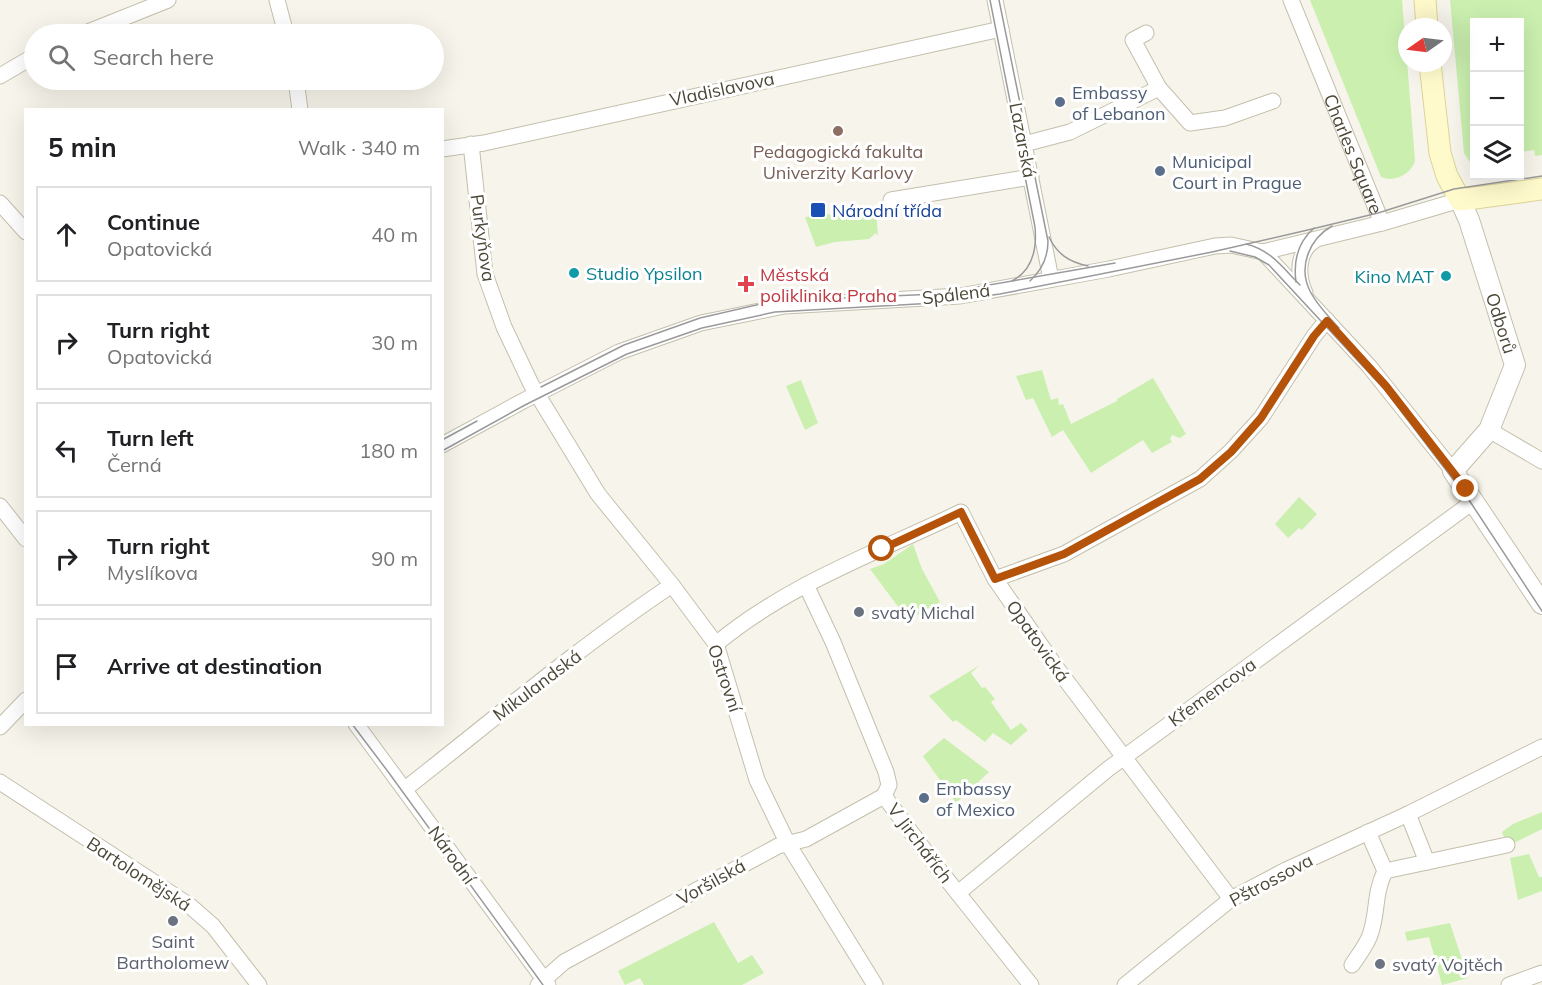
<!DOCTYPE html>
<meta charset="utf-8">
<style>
:root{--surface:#fff;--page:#f2f2f2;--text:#202124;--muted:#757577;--line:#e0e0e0}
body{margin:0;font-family:Mulish,sans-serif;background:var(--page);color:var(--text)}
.controls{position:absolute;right:18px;top:18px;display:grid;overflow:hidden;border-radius:0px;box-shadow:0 6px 24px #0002}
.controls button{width:54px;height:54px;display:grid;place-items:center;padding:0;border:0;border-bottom:2px solid var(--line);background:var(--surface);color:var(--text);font:30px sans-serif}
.compass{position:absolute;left:1398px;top:18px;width:54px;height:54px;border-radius:50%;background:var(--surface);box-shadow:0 6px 24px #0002;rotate:256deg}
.stop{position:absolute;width:18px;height:18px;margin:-14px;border:4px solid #b45309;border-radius:50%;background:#fff}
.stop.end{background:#b45309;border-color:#fff;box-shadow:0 2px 6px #0008}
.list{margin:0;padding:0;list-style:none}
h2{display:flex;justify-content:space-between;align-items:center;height:78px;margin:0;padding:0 24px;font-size:26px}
h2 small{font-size:20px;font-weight:400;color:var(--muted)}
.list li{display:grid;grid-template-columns:39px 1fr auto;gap:18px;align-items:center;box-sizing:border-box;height:96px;margin:0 12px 12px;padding:0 12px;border:2px solid var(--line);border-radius:0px}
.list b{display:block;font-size:22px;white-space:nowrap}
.list p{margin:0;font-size:20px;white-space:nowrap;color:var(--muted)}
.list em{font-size:20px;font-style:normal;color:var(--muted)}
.icon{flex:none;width:33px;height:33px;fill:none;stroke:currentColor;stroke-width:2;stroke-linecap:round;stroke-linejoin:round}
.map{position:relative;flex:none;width:1542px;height:985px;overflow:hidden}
.search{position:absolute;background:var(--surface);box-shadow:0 6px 24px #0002;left:24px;top:24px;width:420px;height:66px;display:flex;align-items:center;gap:15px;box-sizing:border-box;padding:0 21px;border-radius:33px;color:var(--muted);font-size:22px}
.panel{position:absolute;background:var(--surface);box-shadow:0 6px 24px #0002;left:24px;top:108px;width:420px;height:618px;border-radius:0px}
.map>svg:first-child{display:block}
</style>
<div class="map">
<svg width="1542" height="985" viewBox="0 0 1542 985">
<rect width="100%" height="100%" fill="#f7f5eb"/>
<g fill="#caefaf">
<path d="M1310,0H1402L1415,160C1412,174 1394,183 1381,177Z"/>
<polygon points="1450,0 1542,0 1542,155 1535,156 1534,150 1520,152 1520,22 1474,22 1474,117 1472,119 1474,122 1472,124 1474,128 1474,162 1470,162 1464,153"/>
<polygon points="876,209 878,236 876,233 869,239 835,242 816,247 805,217"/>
<polygon points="1042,370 1051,400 1058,398 1059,405 1063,404 1071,424 1117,401 1117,399 1153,378 1186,434 1180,438 1172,435 1170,439 1172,442 1152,453 1143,440 1091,473 1063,430 1052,437 1033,398 1026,400 1016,376"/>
<polygon points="801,380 818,423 805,430 786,386"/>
<polygon points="1299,497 1317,514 1302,530 1299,528 1288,538 1275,524"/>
<polygon points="913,544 922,569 940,602 908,620 870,569 884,564"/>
<polygon points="980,665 971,673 982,688 985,687 995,699 991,702 1011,730 1021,723 1028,730 1011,745 993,733 985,742 956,720 953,722 929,696"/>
<polygon points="944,738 989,772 956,803 923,756"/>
<polygon points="1542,812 1542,829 1512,844 1507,844 1502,832 1513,824"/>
<polygon points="1529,854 1539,877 1542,877 1542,891 1518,900 1510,858"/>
<polygon points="714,922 738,963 752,955 764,973 742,985 644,985 640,978 625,985 618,971"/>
<polygon points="1450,923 1468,978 1442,985 1429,937 1407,941 1405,932"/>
</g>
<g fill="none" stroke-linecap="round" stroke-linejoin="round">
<g stroke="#c4bfac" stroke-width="17">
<g id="minor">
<polyline points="277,0 286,34"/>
<polyline points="995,0 1051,279"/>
<path id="s1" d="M1291,0L1382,223"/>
<polyline points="83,34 168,0"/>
<polyline points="0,76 34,56"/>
<polyline points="296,80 300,110"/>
<polyline points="1159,88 1190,123 1225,118 1273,101"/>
<polyline points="471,144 485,274 504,327 531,384 598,494 672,585 716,644 757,780 788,844 875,985"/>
<polyline points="1024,144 1070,132 1159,88 1133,40 1146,33"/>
<polyline points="442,149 484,143 1001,29"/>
<polyline points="891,200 1031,177"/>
<polyline points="0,203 26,232"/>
<polyline points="1263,252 1369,366 1453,471"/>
<path d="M1305,293C1297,275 1297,251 1315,240"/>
<polyline points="1489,430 1542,461"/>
<polyline points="442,445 523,401 619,352 701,323 784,306 960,296 1109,269 1215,246 1231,245 1263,252 1382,223 1460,200"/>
<polyline points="0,506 26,539"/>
<polyline points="995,579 1064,554 1200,479 1231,451 1261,418 1314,336 1327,320"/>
<polyline points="806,585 833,642 886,772 889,785 884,796"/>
<path d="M716,644C788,584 878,552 961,512L995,579L1056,667L1231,899"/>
<polyline points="356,724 548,985"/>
<polyline points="0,727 26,700"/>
<polyline points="0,782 189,905 213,926 259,985"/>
<path d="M405,789C493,720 579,647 672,585"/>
<polyline points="884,796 937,867 1031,985"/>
<polyline points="1408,814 1427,862"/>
<polyline points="1368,832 1385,871"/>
<polyline points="958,893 1108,769 1474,501"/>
<path d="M1352,965C1359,954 1368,944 1371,932C1378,910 1374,894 1385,871L1507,845"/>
<polyline points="538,985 564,962 778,846 806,839 884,796"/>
<polyline points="1125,985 1231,899 1286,870 1408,814 1542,747"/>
<polyline points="1509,985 1542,973"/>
</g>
</g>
<g stroke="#c4bfac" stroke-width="22">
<g id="tertiary">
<path id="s2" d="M1460,200L1469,220L1515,365L1489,430L1453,471L1542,604"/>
</g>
</g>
<g stroke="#dcd396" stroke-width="23">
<g id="secondary">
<polyline points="1425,0 1427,27"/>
<polyline points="1430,63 1440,153 1447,176 1460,200 1542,189"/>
</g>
</g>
<use href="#minor" stroke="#fff" stroke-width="15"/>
<use href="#tertiary" stroke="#fff" stroke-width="20"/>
<use href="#secondary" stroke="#fffacc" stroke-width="21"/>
<g stroke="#9a9a9a" stroke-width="1.5">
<path d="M990,0L1035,227C1037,249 1033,270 1012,281"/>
<path d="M999,0L1048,241C1048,257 1042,270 1030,281"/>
<path d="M1332,226C1309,239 1298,267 1310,291C1317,305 1329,317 1339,328"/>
<path d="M1049,237C1057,254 1069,262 1088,266"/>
<path d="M1246,244C1271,250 1283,268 1300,285"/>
<polyline points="1230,251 1255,257 1269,265 1385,390 1471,503 1542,611"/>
<path d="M1296,282C1293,260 1298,242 1314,228"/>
<polyline points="541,387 624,345 700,318 774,301 937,294 1115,263"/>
<polyline points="442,440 477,421"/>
<polyline points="442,451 525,405 627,354 702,328 775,312 935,303 1000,294 1212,252 1312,229 1378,213 1454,189 1542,176"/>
<polyline points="352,724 389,773 543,985"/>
</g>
</g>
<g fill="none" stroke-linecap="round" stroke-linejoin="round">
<polyline stroke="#b45309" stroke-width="8" points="882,549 961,512 995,579 1064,554 1200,479 1231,452 1261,418 1314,336 1327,321 1386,386 1466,489"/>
</g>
<g fill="#5c6f8a" stroke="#fff" stroke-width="2">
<circle cx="1060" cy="102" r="6"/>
<circle cx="1160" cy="171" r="6"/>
<circle cx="924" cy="798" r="6"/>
</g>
<circle fill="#8d6e63" stroke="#fff" stroke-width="2" cx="838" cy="131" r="6"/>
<rect fill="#1a4fb4" stroke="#fff" stroke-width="2" x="810" y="202" width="16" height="16" rx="3"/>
<g fill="#0f9aa8" stroke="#fff" stroke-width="2">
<circle cx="574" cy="273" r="6"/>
<circle cx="1446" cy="276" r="6"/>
</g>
<path fill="#e0444e" stroke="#fff" stroke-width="2" d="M743 275h6v6h6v6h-6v6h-6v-6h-6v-6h6z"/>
<g fill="#6b7280" stroke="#fff" stroke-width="2">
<circle cx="859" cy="612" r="6"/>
<circle cx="173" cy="921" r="6"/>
<circle cx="1380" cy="964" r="6"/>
</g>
<g text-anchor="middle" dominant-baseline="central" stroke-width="6" stroke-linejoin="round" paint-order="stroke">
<g font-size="18" fill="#4c4737" stroke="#fff">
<text transform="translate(722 89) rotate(-12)">Vladislavova</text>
<text transform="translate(1023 140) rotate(79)">Lazarská</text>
<text stroke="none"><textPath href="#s1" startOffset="166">Charles Square</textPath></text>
<text transform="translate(483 238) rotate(82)">Purkyňova</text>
<text transform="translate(956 294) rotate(-7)">Spálená</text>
<text stroke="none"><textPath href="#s2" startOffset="130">Odborů</textPath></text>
<text transform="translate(1038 641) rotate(55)">Opatovická</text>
<text transform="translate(725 678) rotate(71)">Ostrovní</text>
<text transform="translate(537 685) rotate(-37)">Mikulandská</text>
<text transform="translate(1212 692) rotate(-36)">Křemencova</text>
<text transform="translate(920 843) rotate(53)">V Jirchářích</text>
<text transform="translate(452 855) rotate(54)">Národní</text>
<text transform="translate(139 874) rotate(33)">Bartolomějská</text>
<text transform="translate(1271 880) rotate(-28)">Pštrossova</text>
<text transform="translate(711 882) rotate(-29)">Voršilská</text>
</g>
<g font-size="18" fill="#4e5e75" stroke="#fff" text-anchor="start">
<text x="1072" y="92">Embassy<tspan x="1072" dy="21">of Lebanon</tspan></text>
<text x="1172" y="161">Municipal<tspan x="1172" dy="21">Court in Prague</tspan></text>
<text x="936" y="788">Embassy<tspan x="936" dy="21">of Mexico</tspan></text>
</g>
<g font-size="18" fill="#785e54" stroke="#fff">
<text x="838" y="151">Pedagogická fakulta<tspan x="838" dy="21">Univerzity Karlovy</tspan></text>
</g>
<g font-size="18" fill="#164399" stroke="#fff" text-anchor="start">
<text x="832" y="210">Národní třída</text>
</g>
<g font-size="18" fill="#0d838f" stroke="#fff" text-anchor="start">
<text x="586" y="273">Studio Ypsilon</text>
<text x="1434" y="276" text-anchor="end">Kino MAT</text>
</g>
<g font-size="18" fill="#be3a42" stroke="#fff" text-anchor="start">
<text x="760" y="274">Městská<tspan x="760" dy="21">poliklinika Praha</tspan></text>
</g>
<g font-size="18" fill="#5b616d" stroke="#fff" text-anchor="start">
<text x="871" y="612">svatý Michal</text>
<text x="173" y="941" text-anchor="middle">Saint<tspan x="173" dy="21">Bartholomew</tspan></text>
<text x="1392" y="964">svatý Vojtěch</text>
</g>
</g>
</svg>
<div class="controls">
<button>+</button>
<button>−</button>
<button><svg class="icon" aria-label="layers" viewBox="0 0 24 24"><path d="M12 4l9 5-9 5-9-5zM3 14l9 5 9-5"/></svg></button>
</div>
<svg class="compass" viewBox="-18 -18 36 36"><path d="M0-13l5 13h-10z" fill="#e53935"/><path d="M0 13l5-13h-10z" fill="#757577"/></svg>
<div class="stop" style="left:882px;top:549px"></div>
<div class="stop end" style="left:1466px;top:489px"></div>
<div class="search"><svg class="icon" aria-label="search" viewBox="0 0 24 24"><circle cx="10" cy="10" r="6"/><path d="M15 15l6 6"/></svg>Search here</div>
<section class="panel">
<h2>5 min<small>Walk · 340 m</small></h2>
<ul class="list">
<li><svg class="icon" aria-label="ahead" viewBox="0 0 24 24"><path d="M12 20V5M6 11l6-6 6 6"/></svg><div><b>Continue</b><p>Opatovická</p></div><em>40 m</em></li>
<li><svg class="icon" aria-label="right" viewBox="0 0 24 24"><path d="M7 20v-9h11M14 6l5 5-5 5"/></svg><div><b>Turn right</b><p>Opatovická</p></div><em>30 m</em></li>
<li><svg class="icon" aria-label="left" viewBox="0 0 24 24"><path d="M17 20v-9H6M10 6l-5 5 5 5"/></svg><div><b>Turn left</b><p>Černá</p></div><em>180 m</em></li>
<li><svg class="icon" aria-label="right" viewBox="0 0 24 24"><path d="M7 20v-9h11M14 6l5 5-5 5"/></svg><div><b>Turn right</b><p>Myslíkova</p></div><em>90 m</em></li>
<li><svg class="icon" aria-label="arrive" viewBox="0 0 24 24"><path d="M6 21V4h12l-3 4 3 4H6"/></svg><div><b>Arrive at destination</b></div></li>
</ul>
</section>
</div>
